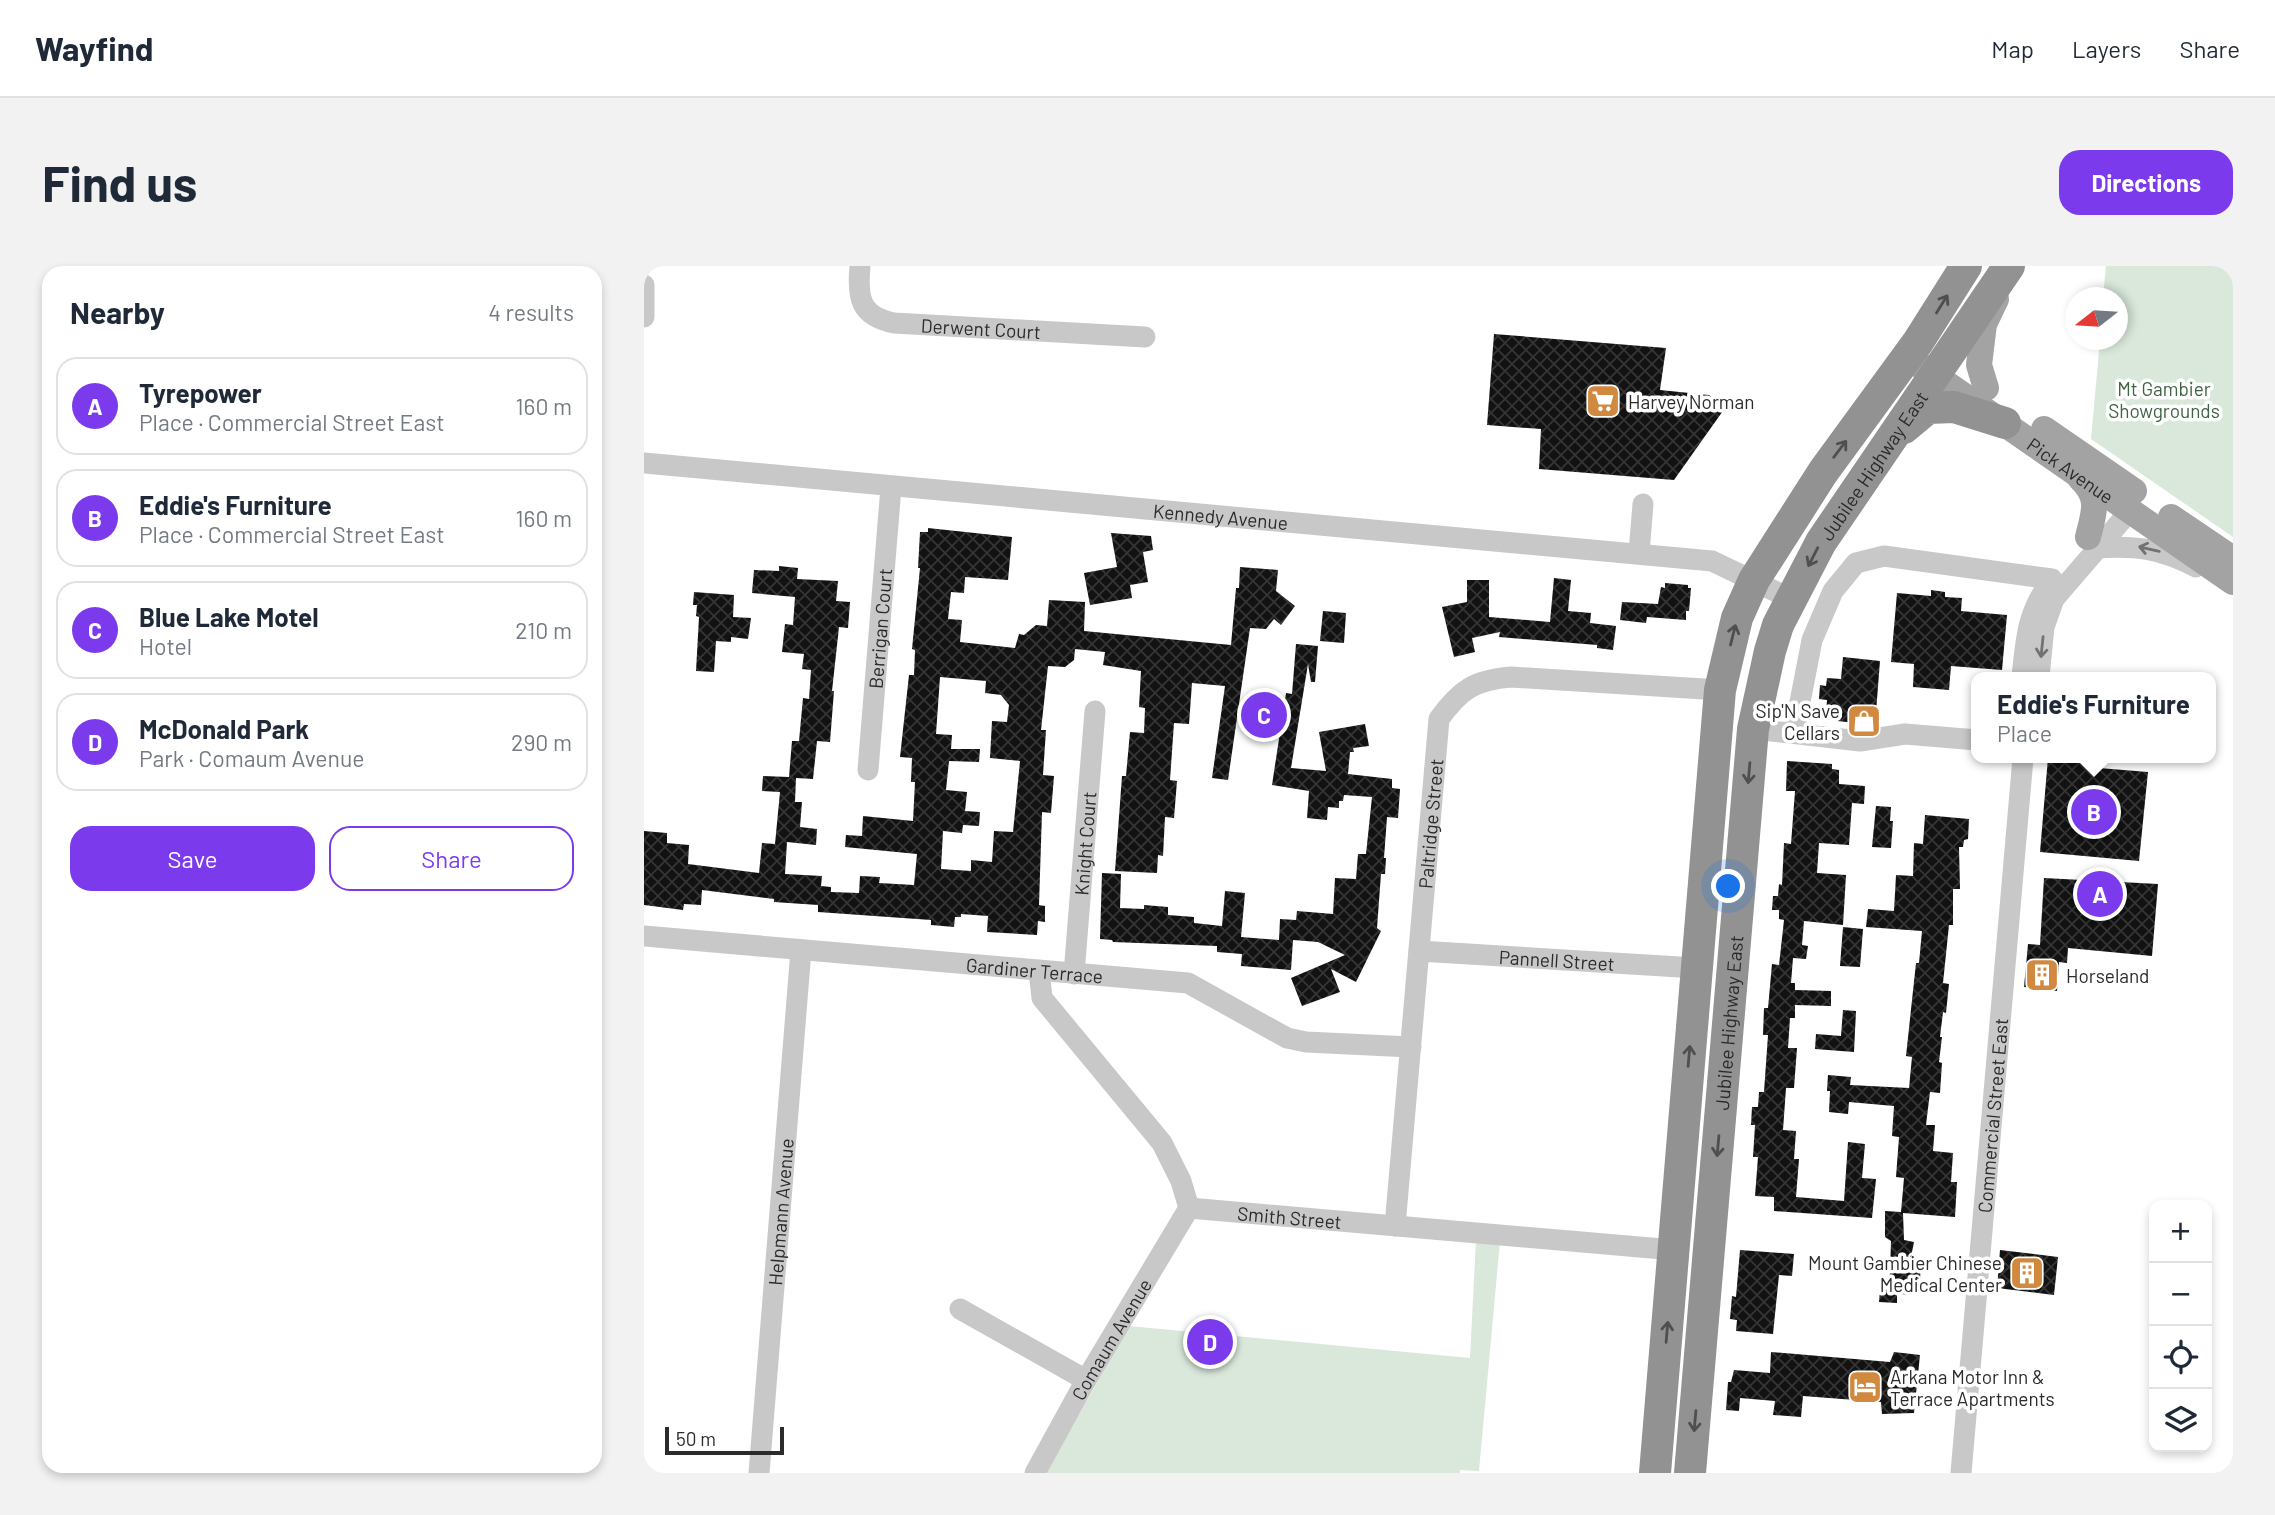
<!DOCTYPE html>
<meta charset="utf-8">
<style>
:root{--surface:#fff;--page:#f2f2f3;--text:#1f2937;--muted:#747a83;--line:#e0e1e3;--accent:#7c3aed}
body{margin:0;font-family:Barlow,sans-serif;background:var(--page);color:var(--text)}
.controls{position:absolute;right:21px;bottom:21px;display:grid;overflow:hidden;border-radius:14px;box-shadow:0 4px 10px #0003}
.controls button{width:63px;height:63px;display:grid;place-items:center;padding:0;border:0;border-bottom:2px solid var(--line);background:var(--surface);color:var(--text);font:35px sans-serif}
.compass{position:absolute;left:1421px;top:21px;width:63px;height:63px;border-radius:50%;background:var(--surface);box-shadow:0 4px 10px #0003;rotate:253deg}
.scale{position:absolute;left:21px;bottom:18px;width:119px;box-sizing:border-box;padding-left:7px;border:4px solid #2b2b2b;border-top:0;font-size:19px;line-height:24px;white-space:nowrap;color:#2b2b2b;-webkit-text-stroke:5px #fff;paint-order:stroke}
.you{position:absolute;left:1085px;top:621px;width:24px;height:24px;margin:-18px;border:5px solid #fff;border-radius:50%;background:#1a73e8;box-shadow:0 0 0 10px #1a73e833}
.badge{display:grid;place-items:center;width:46px;height:46px;border-radius:50%;background:var(--accent);color:#fff;font-size:23px;font-weight:700}
.pin{position:absolute;translate:-50% -50%;border:4px solid #fff;box-shadow:0 2px 7px #0006}
.popup{position:absolute;left:1327px;top:406px;width:245px;height:91px;box-sizing:border-box;display:grid;place-content:center;border-radius:14px;background:var(--surface);filter:drop-shadow(0 2px 5px #0005);font-size:23px;white-space:nowrap;color:var(--muted)}
.popup b{font-size:26px;color:var(--text)}
.popup::after{content:'';position:absolute;left:50%;top:100%;margin-left:-14px;border:14px solid transparent;border-top-color:var(--surface)}
.list{margin:0;padding:0;list-style:none}
h2{display:flex;justify-content:space-between;align-items:center;height:91px;margin:0;padding:0 28px;font-size:30px}
h2 small{font-size:23px;font-weight:400;color:var(--muted)}
.list li{display:grid;grid-template-columns:46px 1fr auto;gap:21px;align-items:center;box-sizing:border-box;height:98px;margin:0 14px 14px;padding:0 14px;border:2px solid var(--line);border-radius:21px}
.list b{display:block;font-size:26px;white-space:nowrap}
.list p{margin:0;font-size:23px;white-space:nowrap;color:var(--muted)}
.list em{font-size:23px;font-style:normal;color:var(--muted)}
.actions{display:flex;gap:14px;padding:21px 28px}
.actions a{flex:1;padding:16px 0;border:2px solid var(--accent);border-radius:21px;text-align:center;font-size:24px;color:var(--accent)}
.actions .main{background:var(--accent);color:#fff}
.icon{flex:none;width:38px;height:38px;fill:none;stroke:currentColor;stroke-width:2;stroke-linecap:round;stroke-linejoin:round}
.map{position:relative;flex:none;width:1589px;height:1207px;overflow:hidden;border-radius:21px}
header{display:flex;align-items:center;gap:42px;box-sizing:border-box;height:98px;padding:0 35px;background:var(--surface);border-bottom:2px solid var(--line)}
header strong{font-size:33px}
nav{display:flex;gap:38px;margin-inline-start:auto;font-size:24px}
.intro{display:flex;align-items:center;justify-content:space-between;box-sizing:border-box;height:168px;padding:0 42px}
h1{margin:0;font-size:49px}
.button{padding:18px 32px;border-radius:21px;background:var(--accent);color:#fff;font-size:24px;font-weight:700}
main{display:flex;gap:42px;padding:0 42px}
aside{flex:1;background:var(--surface);border-radius:21px;box-shadow:0 4px 10px #0003}
.map>svg:first-child{display:block}
</style>
<header>
<strong>Wayfind</strong>
<nav><a>Map</a><a>Layers</a><a>Share</a></nav>
</header>
<div class="intro"><h1>Find us</h1><a class="button">Directions</a></div>
<main>
<aside>
<h2>Nearby<small>4 results</small></h2>
<ul class="list">
<li><span class="badge">A</span><div><b>Tyrepower</b><p>Place · Commercial Street East</p></div><em>160 m</em></li>
<li><span class="badge">B</span><div><b>Eddie's Furniture</b><p>Place · Commercial Street East</p></div><em>160 m</em></li>
<li><span class="badge">C</span><div><b>Blue Lake Motel</b><p>Hotel</p></div><em>210 m</em></li>
<li><span class="badge">D</span><div><b>McDonald Park</b><p>Park · Comaum Avenue</p></div><em>290 m</em></li>
</ul>
<div class="actions"><a class="main">Save</a><a>Share</a></div>
</aside>
<div class="map">
<svg width="1589" height="1207" viewBox="0 0 1589 1207">
<defs>
<pattern id="building-cross-hatch" width="8" height="8" patternUnits="userSpaceOnUse" patternTransform="scale(1.75)"><rect width="8" height="8" fill="#121212"/><path d="M0 0l8 8M0 8l8-8" fill="none" stroke="#353535"/></pattern>
</defs>
<rect width="100%" height="100%" fill="#fff"/>
<g fill="#dae8db">
<polygon points="1462,0 1589,0 1589,271 1447,173 1456,74 1474,74 1474,32 1459,31"/>
<polygon points="832,974 856,975 835,1205 816,1204 816,1207 402,1207 485,1060 826,1092"/>
</g>
<g fill="url(#building-cross-hatch)" fill-rule="evenodd">
<polygon points="850,68 1022,82 1016,124 1065,129 1081,142 1030,214 895,203 897,163 843,159"/>
<path d="M284,262L368,271L364,314L321,311L320,327L307,326L304,353L318,354L316,376L371,382L375,368L380,369L392,359L403,360L405,334L441,336L440,365L587,379L592,322H595L596,301L634,304L632,325L651,340L637,359L630,353L622,363L606,362L584,514L568,512L581,420L548,417L545,458L530,457L526,514L533,515L530,552L521,551L519,590L514,589L513,607L471,605L478,510H482L486,466L500,467L501,442L495,441L497,405L459,399L461,386L431,383L430,394L421,401L404,400L397,464H402L399,509L410,510L407,547L398,546L395,639L401,640V656L394,655L393,669L343,666L344,650L317,648V651H311L310,661L287,659V654L174,646V639L130,636V633L58,624L57,639L40,638L39,644L0,639V565L23,567V577L45,579L44,598L115,607L118,577L131,578L136,526L118,525L119,510L145,511L148,475H155L159,432L165,433L167,404L158,403L160,388L138,386L141,358L149,359L151,331L108,327L110,304L135,305V300L154,302L153,313L194,315L192,335L206,336L204,362L195,361L188,425H190L186,476L173,475L169,513L152,512L151,536H158L156,561L173,563L172,579L143,576L141,608L178,610L177,620L187,621V626L215,627L216,610L236,611L235,617L270,619L273,588L201,581L202,569L218,570L219,550L269,555L271,516H267L268,492L256,491L265,409H270L271,384L268,383L276,302H274L276,266H284ZM296,411L342,415L341,427L357,429L365,439L363,456L348,455L346,492L376,495L369,566L350,565L348,596L327,594V605L297,603L299,565L318,567L319,559L335,560L336,546L321,545L323,526L302,524L305,495L335,496L336,483H307L308,469L292,468Z"/>
<polygon points="467,267 507,270 509,284 499,286 504,316 486,319 488,332 446,339 440,307 473,301"/>
<polygon points="910,312 927,314 924,345 947,347 946,357 972,360 969,384 953,382 953,379 855,371 856,366 828,372 831,386 810,391 798,341 823,336 823,314 845,314 845,351 906,356"/>
<polygon points="1021,317 1044,319 1044,322 1047,322 1045,345 1042,345 1042,354 1003,351 1002,357 976,354 978,336 1014,338 1017,321 1021,322"/>
<polygon points="1287,324 1301,326 1301,331 1318,332 1317,345 1363,349 1358,404 1307,400 1305,424 1269,421 1270,398 1247,396 1253,327 1287,330"/>
<polygon points="50,326 90,329 89,351 107,352 104,373 87,371 87,376 72,375 70,406 52,405 55,351 52,350 53,339 49,339"/>
<polygon points="679,345 702,347 700,377 676,375"/>
<polygon points="652,378 674,380 671,416 667,416 664,398 647,502 682,505 675,466 721,458 725,480 709,482 710,486 706,486 704,508 748,513 748,522 756,523 754,552 743,551 740,592 742,592 741,608 737,608 733,662 737,665 712,716 687,703 696,726 658,740 647,712 701,689 674,676 649,674 647,704 597,700 598,688 573,686 573,680 469,676 468,674 456,673 458,607 477,608 476,642 500,643 500,639 524,641 524,649 550,651 550,657 578,660 581,625 601,627 597,671 635,674 636,653 652,654 653,645 689,648 691,612 712,613 714,588 722,588 728,531 700,529 699,535 695,535 695,542 684,541 683,554 663,552 665,525 628,519 642,427 648,428"/>
<polygon points="1199,391 1236,395 1231,459 1193,455 1191,450 1182,449 1183,434 1175,433 1176,419 1182,420 1183,412 1197,413"/>
<polygon points="1404,492 1456,492 1455,502 1504,506 1495,595 1396,586"/>
<polygon points="1143,495 1188,498 1188,503 1195,504 1195,518 1221,520 1220,538 1208,537 1205,579 1175,577 1173,607 1202,609 1199,659 1160,655 1158,679 1164,680 1162,693 1149,692 1147,717 1151,717 1151,724 1187,725 1187,740 1151,739 1151,752 1146,752 1144,782 1153,782 1150,822 1142,822 1139,864 1152,865 1150,893 1155,893 1152,931 1200,935 1204,876 1221,878 1218,912 1232,913 1228,952 1130,945 1130,931 1111,930 1114,891 1109,891 1111,859 1107,859 1108,841 1114,841 1115,826 1120,826 1124,769 1119,769 1120,742 1124,742 1128,698 1135,699 1140,654 1135,653 1135,644 1128,644 1129,630 1134,630 1135,618 1138,619 1140,577 1147,578 1151,525 1142,525"/>
<polygon points="1232,540 1247,541 1246,555 1249,555 1247,582 1228,581"/>
<polygon points="1281,549 1325,553 1324,573 1320,574 1319,581 1315,581 1316,623 1309,623 1309,659 1305,659 1299,717 1305,718 1302,747 1299,746 1296,771 1298,771 1295,796 1298,797 1296,827 1286,826 1282,859 1291,859 1289,885 1309,887 1307,916 1313,916 1311,951 1259,947 1260,974 1270,976 1267,991 1277,995 1276,1014 1265,1013 1264,1029 1253,1027 1253,1037 1235,1036 1236,1024 1244,1023 1246,1007 1247,975 1241,971 1241,945 1257,946 1260,912 1252,911 1255,871 1248,870 1250,840 1205,836 1204,848 1185,846 1186,825 1183,825 1184,809 1207,811 1206,819 1265,822 1268,791 1262,790 1272,697 1275,697 1278,665 1222,661 1224,643 1250,645 1252,609 1269,610 1270,577 1279,578"/>
<polygon points="1400,612 1514,618 1508,690 1424,682 1423,697 1415,696 1413,725 1380,721 1384,678 1396,679"/>
<polygon points="1199,661 1219,663 1216,701 1196,700"/>
<polygon points="1199,744 1212,745 1210,786 1171,783 1172,768 1197,770"/>
<polygon points="1096,984 1150,988 1148,1010 1135,1009 1129,1068 1092,1065 1093,1054 1086,1053 1088,1030 1092,1031"/>
<polygon points="1356,984 1414,991 1410,1029 1353,1022"/>
<polygon points="1127,1086 1246,1096 1250,1086 1276,1089 1270,1147 1238,1148 1237,1136 1159,1130 1157,1151 1129,1149 1131,1135 1096,1132 1095,1145 1082,1144 1084,1116 1087,1116 1090,1104 1126,1107"/>
</g>
<g fill="none" stroke-linecap="round" stroke-linejoin="round">
<g stroke="#c8c8c8" stroke-width="21">
<path id="s1" d="M216,0C213,32 216,50 250,57L501,71"/>
<polyline points="0,19 0,51"/>
<path id="s2" d="M0,197L1068,295L1147,333"/>
<path d="M1453,282C1492,279 1518,283 1552,301"/>
<polyline points="995,287 999,238"/>
<path d="M1378,411C1382,373 1383,346 1407,315"/>
<polyline points="1395,411 1400,361 1410,333 1478,254 1481,241 1487,230"/>
<polyline points="1109,463 1216,475 1261,468 1333,474"/>
<polyline points="1150,467 1168,374 1189,325 1212,297 1240,290 1408,313"/>
<path id="s3" d="M224,504L247,221"/>
<path id="s4" d="M0,670L544,717L643,772L662,776L767,781"/>
<path id="s5" d="M775,685L1052,702"/>
<path id="s6" d="M395,705L398,732L518,877L537,915L545,942L1030,984"/>
<path id="s7" d="M430,708L451,445"/>
<path id="s8" d="M751,960L795,453C816,424 830,414 867,411L1076,424"/>
<polyline points="316,1043 442,1114"/>
<path id="s9" d="M115,1207L157,684"/>
<path id="s10" d="M391,1207L442,1114L545,942"/>
<path id="s11" d="M1317,1207L1379,492"/>
</g>
<g stroke="#a3a3a3" stroke-width="26">
<path id="s12" d="M1274,98L1589,316"/>
<polyline points="1342,122 1335,99 1340,58 1352,33"/>
<polyline points="1400,163 1490,225"/>
<path d="M1436,212C1457,232 1450,246 1444,271"/>
<polyline points="1527,251 1589,293"/>
</g>
<g stroke="#929292" stroke-width="32">
<polyline points="1260,162 1284,142 1310,141 1361,157"/>
<polyline points="1011,1207 1076,424 1093,352 1110,314 1179,206 1274,76 1322,0"/>
<path id="s13" d="M1046,1207L1109,463L1126,385L1134,359L1177,276L1365,0"/>
</g>
</g>
<defs><path id="oneway-shaft" d="M-6 0H5M1.5-3L5.5 0L1.5 3" fill="none" stroke-width="1.6" stroke-linecap="round" stroke-linejoin="round" transform="scale(1.75)"/></defs>
<g stroke="#4f4f4f">
<use href="#oneway-shaft" transform="translate(1298 38) rotate(-58)"/>
<use href="#oneway-shaft" transform="translate(1196 183) rotate(-53)"/>
<use href="#oneway-shaft" transform="translate(1169 291) rotate(117)"/>
<use href="#oneway-shaft" transform="translate(1089 369) rotate(-76)"/>
<use href="#oneway-shaft" transform="translate(1105 507) rotate(95)"/>
<use href="#oneway-shaft" transform="translate(1045 790) rotate(-85)"/>
<use href="#oneway-shaft" transform="translate(1074 880) rotate(95)"/>
<use href="#oneway-shaft" transform="translate(1023 1066) rotate(-85)"/>
<use href="#oneway-shaft" transform="translate(1051 1155) rotate(95)"/>
</g>
<g stroke="#727272">
<use href="#oneway-shaft" transform="translate(1505 283) rotate(-167)"/>
<use href="#oneway-shaft" transform="translate(1398 381) rotate(96)"/>
</g>
<defs>
<g id="supermarket-square" transform="scale(1.75)"><rect x="-9" y="-9" width="18" height="18" rx="4" fill="#d1893f" stroke="#fff"/><path d="M-6-5.5h2.5l.6 2H6L4.5 2H-2.5L-4.4-4H-6ZM-1.5 3.2a1.3 1.3 0 1 0 .1 0ZM3 3.2a1.3 1.3 0 1 0 .1 0Z" fill="#fff"/></g>
<g id="shop-square" transform="scale(1.75)"><rect x="-9" y="-9" width="18" height="18" rx="4" fill="#d1893f" stroke="#fff"/><path d="M-5-2.5h2.3a2.7 3.5 0 0 1 5.4 0H5L5.5 6h-11ZM-1.5-2.5h3a1.5 2.3 0 0 0-3 0Z" fill="#fff"/></g>
<g id="building-square" transform="scale(1.75)"><rect x="-9" y="-9" width="18" height="18" rx="4" fill="#d1893f" stroke="#fff"/><path d="M-4-6H4V6H1V3H-1V6H-4ZM-2.5-4.3h1.7v1.8h-1.7ZM.8-4.3h1.7v1.8H.8ZM-2.5-1h1.7V.8h-1.7ZM.8-1h1.7V.8H.8Z" fill="#fff"/></g>
<g id="hotel-square" transform="scale(1.75)"><rect x="-9" y="-9" width="18" height="18" rx="4" fill="#d1893f" stroke="#fff"/><path d="M-6-4.5h1.5V1H6V5H4.5V3h-9V5H-6ZM-4 0a1.8 1.8 0 1 1 3.6 0ZM.5 0V-2.5h3Q6-2.5 6 0Z" fill="#fff"/></g>
</defs>
<g fill-rule="evenodd">
<use href="#supermarket-square" x="959" y="135"/>
<use href="#shop-square" x="1220" y="455"/>
<use href="#building-square" x="1398" y="709"/>
<use href="#building-square" x="1383" y="1007"/>
<use href="#hotel-square" x="1221" y="1121"/>
</g>
<g text-anchor="middle" dominant-baseline="central" stroke-width="7" stroke-linejoin="round" paint-order="stroke">
<g font-size="19" fill="#2b2b2b" stroke="#fff">
<text stroke="none"><textPath href="#s1" startOffset="163">Derwent Court</textPath></text>
<text stroke="none"><textPath href="#s13" startOffset="1040">Jubilee Highway East</textPath></text>
<text stroke="none"><textPath href="#s12" startOffset="186">Pick Avenue</textPath></text>
<text stroke="none"><textPath href="#s2" startOffset="579">Kennedy Avenue</textPath></text>
<text stroke="none"><textPath href="#s3" startOffset="142">Berrigan Court</textPath></text>
<text stroke="none"><textPath href="#s8" startOffset="404">Paltridge Street</textPath></text>
<text stroke="none"><textPath href="#s7" startOffset="131">Knight Court</textPath></text>
<text stroke="none"><textPath href="#s5" startOffset="138">Pannell Street</textPath></text>
<text stroke="none"><textPath href="#s4" startOffset="392">Gardiner Terrace</textPath></text>
<text stroke="none"><textPath href="#s13" startOffset="452">Jubilee Highway East</textPath></text>
<text stroke="none"><textPath href="#s11" startOffset="359">Commercial Street East</textPath></text>
<text stroke="none"><textPath href="#s9" startOffset="262">Helpmann Avenue</textPath></text>
<text stroke="none"><textPath href="#s6" startOffset="387">Smith Street</textPath></text>
<text stroke="none"><textPath href="#s10" startOffset="154">Comaum Avenue</textPath></text>
</g>
<g font-size="19" fill="#3e6242" stroke="#fff">
<text x="1520" y="122">Mt Gambier<tspan x="1520" dy="22">Showgrounds</tspan></text>
</g>
<g font-size="19" fill="#2b2b2b" stroke="#fff" text-anchor="start">
<text x="984" y="135">Harvey Norman</text>
<text x="1196" y="444" text-anchor="end">Sip'N Save<tspan x="1196" dy="22">Cellars</tspan></text>
<text x="1422" y="709">Horseland</text>
<text x="1358" y="996" text-anchor="end">Mount Gambier Chinese<tspan x="1358" dy="22">Medical Center</tspan></text>
<text x="1246" y="1110">Arkana Motor Inn &amp;<tspan x="1246" dy="22">Terrace Apartments</tspan></text>
</g>
</g>
</svg>
<div class="controls">
<button>+</button>
<button>−</button>
<button><svg class="icon" aria-label="locate" viewBox="0 0 24 24"><circle cx="12" cy="12" r="6"/><path d="M12 2v4M12 18v4M2 12h4M18 12h4"/></svg></button>
<button><svg class="icon" aria-label="layers" viewBox="0 0 24 24"><path d="M12 4l9 5-9 5-9-5zM3 14l9 5 9-5"/></svg></button>
</div>
<svg class="compass" viewBox="-18 -18 36 36"><path d="M0-13l5 13h-10z" fill="#e53935"/><path d="M0 13l5-13h-10z" fill="#747a83"/></svg>
<div class="scale">50 m</div>
<div class="you"></div>
<div class="pin badge" style="left:1456px;top:628px">A</div>
<div class="pin badge" style="left:1450px;top:546px">B</div>
<div class="popup"><b>Eddie's Furniture</b>Place</div>
<div class="pin badge" style="left:620px;top:449px">C</div>
<div class="pin badge" style="left:566px;top:1076px">D</div>
</div>
</main>
